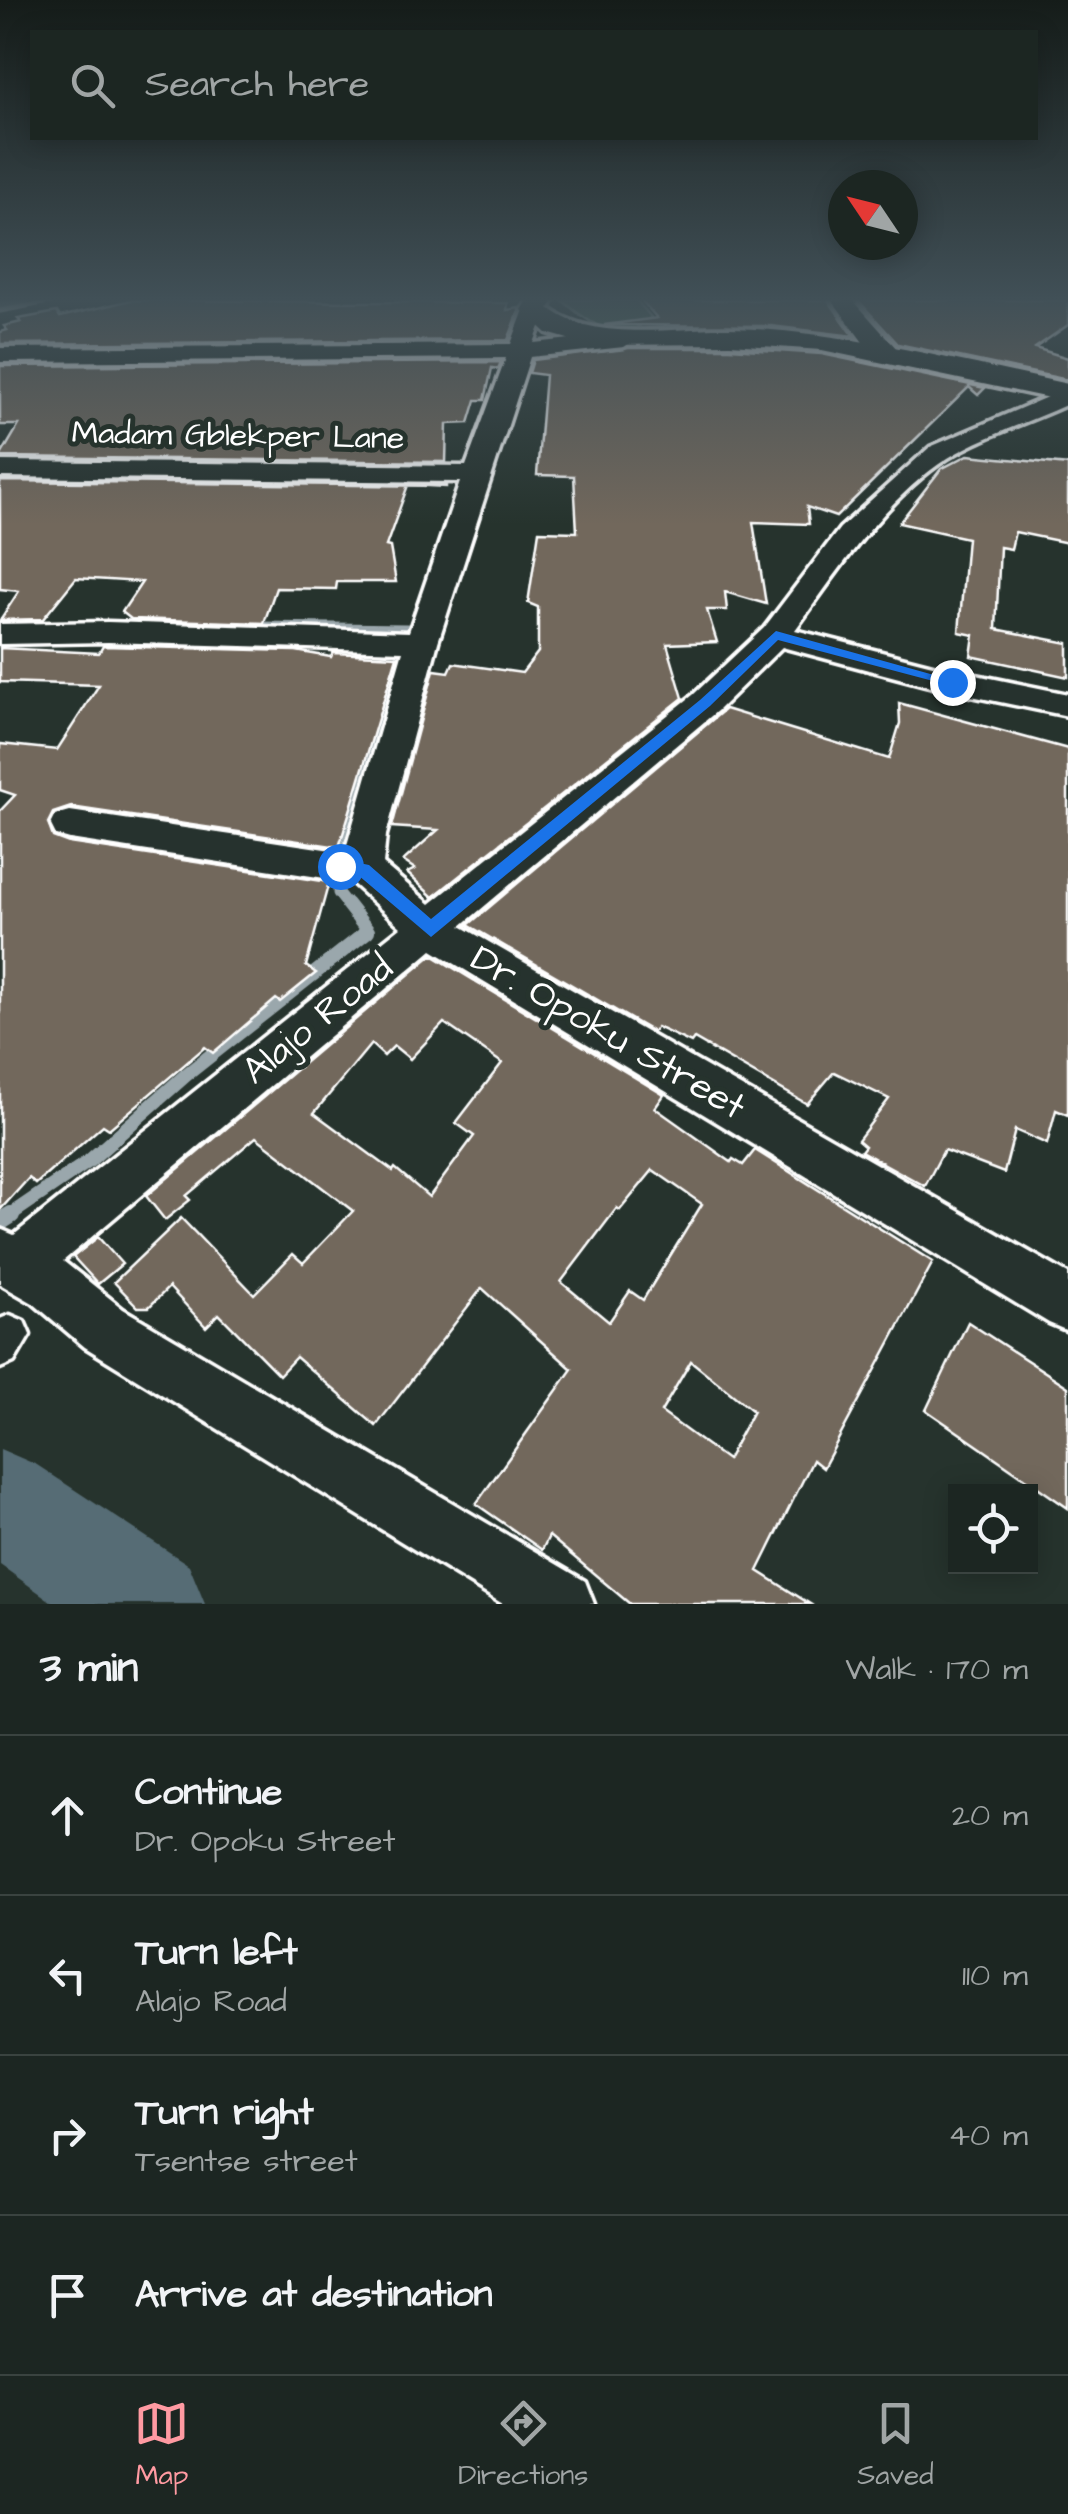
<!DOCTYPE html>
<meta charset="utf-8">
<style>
:root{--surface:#1c2622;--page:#252e2a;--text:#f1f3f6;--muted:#a0a5a5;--line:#3a4340;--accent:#ff9aa2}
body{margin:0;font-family:"Architects Daughter",sans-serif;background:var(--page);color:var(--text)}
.controls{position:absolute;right:30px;bottom:30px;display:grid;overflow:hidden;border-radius:0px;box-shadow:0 5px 25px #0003}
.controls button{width:90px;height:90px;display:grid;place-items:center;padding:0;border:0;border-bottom:2px solid var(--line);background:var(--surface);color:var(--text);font:50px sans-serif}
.compass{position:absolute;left:828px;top:170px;width:90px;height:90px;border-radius:50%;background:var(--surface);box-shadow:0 5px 25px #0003;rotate:305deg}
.stop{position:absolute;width:30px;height:30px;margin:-22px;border:8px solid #1a73e8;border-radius:50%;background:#fff}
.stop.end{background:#1a73e8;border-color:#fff;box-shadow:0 2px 10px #0008}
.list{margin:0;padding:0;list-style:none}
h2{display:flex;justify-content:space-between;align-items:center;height:130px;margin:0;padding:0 40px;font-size:42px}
h2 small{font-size:32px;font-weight:400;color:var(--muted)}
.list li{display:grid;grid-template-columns:65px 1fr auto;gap:30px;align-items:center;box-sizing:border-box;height:160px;padding:0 40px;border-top:2px solid var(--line)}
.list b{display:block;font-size:38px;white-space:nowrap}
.list p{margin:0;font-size:32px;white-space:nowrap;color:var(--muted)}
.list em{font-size:32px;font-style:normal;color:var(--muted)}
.icon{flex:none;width:55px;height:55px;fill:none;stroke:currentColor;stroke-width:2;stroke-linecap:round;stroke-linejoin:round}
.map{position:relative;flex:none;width:1068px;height:1604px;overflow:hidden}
.search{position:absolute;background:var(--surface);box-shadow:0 5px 25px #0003;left:30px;right:30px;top:30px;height:110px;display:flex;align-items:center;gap:25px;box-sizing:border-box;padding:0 35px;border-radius:0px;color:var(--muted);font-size:38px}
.sheet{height:770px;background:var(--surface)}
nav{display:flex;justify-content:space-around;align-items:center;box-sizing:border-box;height:140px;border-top:2px solid var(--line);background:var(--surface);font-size:28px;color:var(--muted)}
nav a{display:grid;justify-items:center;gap:5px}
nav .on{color:var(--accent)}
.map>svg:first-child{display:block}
</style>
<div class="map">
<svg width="1068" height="1604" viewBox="0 0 1068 1604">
<rect width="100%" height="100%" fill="#26332d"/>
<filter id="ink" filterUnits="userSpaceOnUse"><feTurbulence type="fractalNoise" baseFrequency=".01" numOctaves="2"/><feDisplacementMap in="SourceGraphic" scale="20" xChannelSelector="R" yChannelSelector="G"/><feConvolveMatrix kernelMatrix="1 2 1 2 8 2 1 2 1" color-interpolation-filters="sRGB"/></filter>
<g filter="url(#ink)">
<path fill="#52745f" stroke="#a8baaf" stroke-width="2.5" d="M562,300H636L651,317C621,348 587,322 562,300Z"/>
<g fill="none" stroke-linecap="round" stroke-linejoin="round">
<g stroke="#9aa7ac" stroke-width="8">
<polyline points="0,305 26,300"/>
<polyline points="637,331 783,326"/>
<polyline points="836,333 1062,381"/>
</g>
<g stroke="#9aa7ac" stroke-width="9">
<polyline points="0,462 36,461"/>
<polyline points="195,625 407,628"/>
<polyline points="401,659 403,651"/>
</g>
<polyline stroke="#9aa7ac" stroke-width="11" points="349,907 338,893 342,841 401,656"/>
<polyline stroke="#9aa7ac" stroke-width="14" points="7,1217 89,1161 186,1075 368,931 347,904"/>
<polyline stroke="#9aa7ac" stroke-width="18" points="0,1222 11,1215"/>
<polygon fill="#566c74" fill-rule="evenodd" points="0,1449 37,1465 189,1565 205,1604 55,1604 0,1565"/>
</g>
<g fill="#72675c" stroke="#fff" stroke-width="2.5" fill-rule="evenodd">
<polygon points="131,300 508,303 507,310 519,308 519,312 508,340 0,344 0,332 7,330 4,326 21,322 18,319 57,312 60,317"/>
<polygon points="641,300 828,300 854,336 771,326 604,325 657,318"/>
<polygon points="858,300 1068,300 1068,325 1035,348 1068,358 1068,380 898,344"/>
<polygon points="629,348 730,348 822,354 985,388 978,395 969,387 836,517 807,507 809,524 753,522 766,604 725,592 727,610 707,610 717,642 667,644 683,698 433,897 407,873 415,869 403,861 438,830 392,827 434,670 449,672 453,663 522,673 538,652 538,607 528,603 539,531 577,532 574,476 537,475 545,375 529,373 533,360"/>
<polygon points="501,362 498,369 492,368 485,400 476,400 469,423 447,424 446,462 0,457 19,425 0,425 0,366"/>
<polygon points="968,455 1068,465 1068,543 1015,532 1011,549 1000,547 996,629 1068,643 1068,677 971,656 974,635 959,632 967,538 899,523 941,469"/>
<polygon points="0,481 446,486 446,487 408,485 386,546 390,547 396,582 337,582 336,589 276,588 264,623 131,619 122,612 142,582 76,578 43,619 0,620 19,591 0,589"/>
<polygon points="103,646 296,651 331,657 333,653 397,656 339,847 71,807 53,813 48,823 53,837 69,843 329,882 306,966 316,973 280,1002 276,999 213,1053 205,1047 109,1129 103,1125 36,1184 29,1178 0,1210 0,811 15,795 0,790 0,744 57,750 99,685 0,682 0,648 99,653"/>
<polygon points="899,703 1068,749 1068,1115 1056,1110 1047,1144 1015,1130 1004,1173 944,1150 925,1186 861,1151 865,1146 858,1140 889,1099 834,1072 807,1104 694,1039 691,1043 657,1027 653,1032 468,925 725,709 889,759 900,723"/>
<path d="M432,955L664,1095L655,1108L731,1162L733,1159L743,1165L755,1150L933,1262L823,1468L813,1460L758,1571L810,1604H630L549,1536L542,1550L476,1504L572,1369L482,1288L376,1426L296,1357L279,1375L219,1314L206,1327L169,1287L149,1307H138L114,1282L181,1218L254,1294L293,1254L303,1263L353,1211L256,1137L186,1196L190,1200L165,1220L146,1196ZM444,1023L502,1063L456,1123L474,1136L429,1197L395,1168L393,1171L314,1113L371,1044L384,1056L394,1046L410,1059ZM653,1170L702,1204L643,1300L630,1291L609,1322L561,1282L617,1208L620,1210ZM691,1361L753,1411L727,1460L661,1412Z"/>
<polygon points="98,1237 122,1264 98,1284 73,1257"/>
<polygon points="968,1322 1068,1387 1068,1508 926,1410"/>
</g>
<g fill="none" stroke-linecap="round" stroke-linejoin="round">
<g stroke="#fff" stroke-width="7">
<polygon id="pedestrian" points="10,1315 24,1321 30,1335 14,1362 0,1368 0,1319"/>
</g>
<g stroke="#fff" stroke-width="7">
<g id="minor">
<polygon points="832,300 853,300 897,349 900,354 897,359 881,359 865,345"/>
<path d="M535,304L546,310L534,343L624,333L635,340L624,347L530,357L438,642L386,835L383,864L430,904L693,695L764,628L840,528L930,447L1068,388V404C1029,422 984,436 948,458C884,499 839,570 795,630L952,670L1068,694V716L952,692L782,647L717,711L461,926L1068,1274V1331L1049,1323L432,950L63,1261L123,1309L585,1581L594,1604H503L85,1347L33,1303L0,1284V1229L14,1235L401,927L351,882L70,839L56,835L51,825L56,815L70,811L345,852L403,651L108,642L0,644V624L108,622L409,632L460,482L0,477V461L466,466L506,358L0,362V348L511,344L524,310Z"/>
</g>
</g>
<g stroke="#fff" stroke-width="7">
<path id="tertiary" d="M528,300H554L549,308C593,343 673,327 727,328C843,330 956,361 1068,384V402L822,350L730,344L589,345L547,333L522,310Z"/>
</g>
<use href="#pedestrian" fill="#26332d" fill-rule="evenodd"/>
<use href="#minor" fill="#26332d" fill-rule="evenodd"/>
<use href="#tertiary" fill="#26332d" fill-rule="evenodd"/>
<polyline stroke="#fff" stroke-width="5" points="0,311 60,300"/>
</g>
</g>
<linearGradient id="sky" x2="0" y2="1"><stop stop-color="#151c19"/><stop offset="0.57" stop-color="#415057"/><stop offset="1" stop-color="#415057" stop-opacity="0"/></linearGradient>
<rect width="1068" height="525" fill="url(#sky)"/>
<polygon fill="#1a73e8" points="776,631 959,682 952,686 778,640 710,706 431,937 358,875 334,870 331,866 340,859 369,865 431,919 700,700"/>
<g text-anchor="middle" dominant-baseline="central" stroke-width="10" stroke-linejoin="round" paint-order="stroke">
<g font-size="32" fill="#fff" stroke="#26332d">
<text transform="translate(238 436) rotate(1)">Madam Gblekper Lane</text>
</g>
<g font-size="38" fill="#fff" stroke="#26332d">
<text transform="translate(318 1020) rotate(-39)">Alajo Road</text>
<text transform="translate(608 1033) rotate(30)">Dr. Opoku Street</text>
</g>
</g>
</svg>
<div class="controls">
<button><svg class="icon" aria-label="locate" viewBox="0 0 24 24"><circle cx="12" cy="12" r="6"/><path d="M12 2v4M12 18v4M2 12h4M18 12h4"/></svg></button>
</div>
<svg class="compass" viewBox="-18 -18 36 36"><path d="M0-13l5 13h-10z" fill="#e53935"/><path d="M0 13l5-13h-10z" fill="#a0a5a5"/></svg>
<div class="stop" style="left:340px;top:866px"></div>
<div class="stop end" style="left:952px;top:682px"></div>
<div class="search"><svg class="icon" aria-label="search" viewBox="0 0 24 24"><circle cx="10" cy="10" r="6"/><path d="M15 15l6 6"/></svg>Search here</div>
</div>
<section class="sheet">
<h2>3 min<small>Walk · 170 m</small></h2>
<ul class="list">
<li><svg class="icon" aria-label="ahead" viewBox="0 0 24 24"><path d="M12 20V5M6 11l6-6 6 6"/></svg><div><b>Continue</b><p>Dr. Opoku Street</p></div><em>20 m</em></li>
<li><svg class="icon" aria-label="left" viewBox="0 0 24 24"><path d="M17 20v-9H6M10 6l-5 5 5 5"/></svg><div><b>Turn left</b><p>Alajo Road</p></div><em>110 m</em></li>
<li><svg class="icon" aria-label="right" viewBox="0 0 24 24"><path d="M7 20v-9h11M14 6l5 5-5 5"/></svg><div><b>Turn right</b><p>Tsentse street</p></div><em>40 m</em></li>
<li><svg class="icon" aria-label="arrive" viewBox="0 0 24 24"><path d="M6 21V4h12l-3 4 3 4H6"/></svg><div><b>Arrive at destination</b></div></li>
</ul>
</section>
<nav>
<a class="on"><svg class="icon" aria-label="map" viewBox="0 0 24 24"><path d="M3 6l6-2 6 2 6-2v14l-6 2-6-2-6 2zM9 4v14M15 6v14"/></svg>Map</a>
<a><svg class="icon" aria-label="directions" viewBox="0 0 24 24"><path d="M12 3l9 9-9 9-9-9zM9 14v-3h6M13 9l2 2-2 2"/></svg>Directions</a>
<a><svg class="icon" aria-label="saved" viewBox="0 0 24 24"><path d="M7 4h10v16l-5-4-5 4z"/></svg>Saved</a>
</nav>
